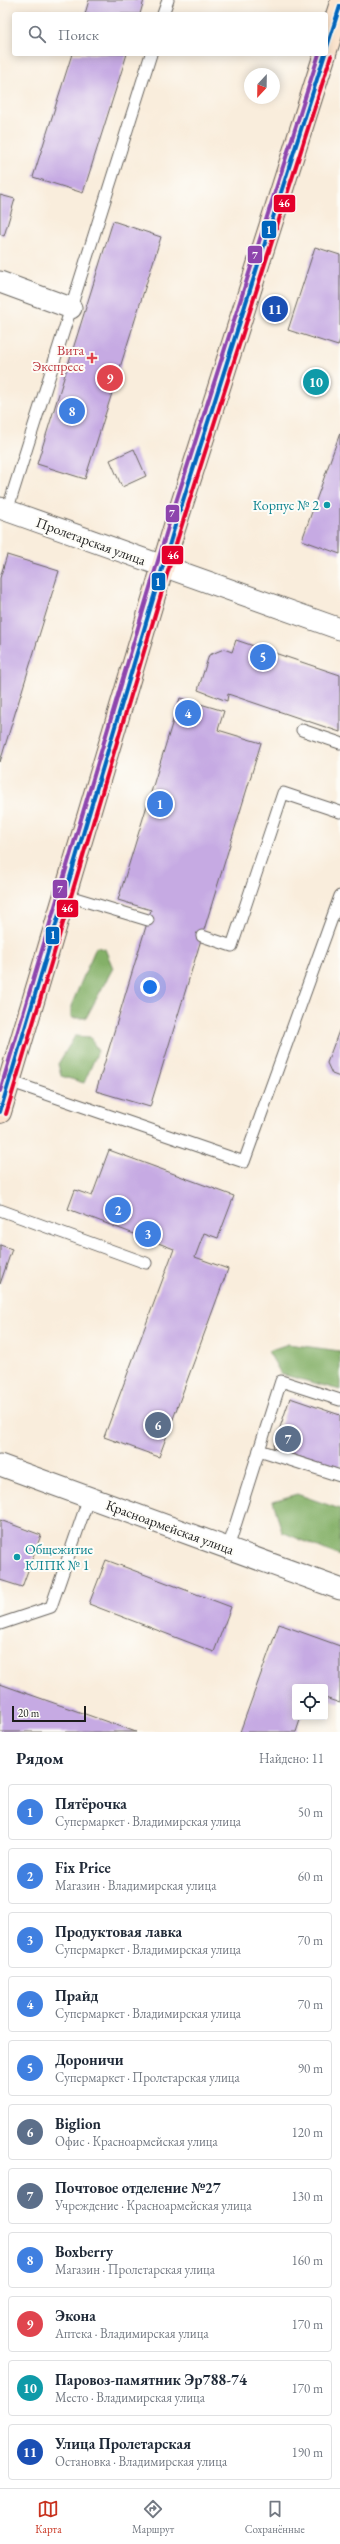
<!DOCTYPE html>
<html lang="ru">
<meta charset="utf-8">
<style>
:root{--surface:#fff;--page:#f2f2f3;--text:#1f2937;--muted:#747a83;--line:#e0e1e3;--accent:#c8321e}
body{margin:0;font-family:"EB Garamond",serif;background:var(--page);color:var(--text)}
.controls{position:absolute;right:12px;bottom:12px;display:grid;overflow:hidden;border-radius:4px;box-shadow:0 2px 10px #0003}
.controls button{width:36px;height:36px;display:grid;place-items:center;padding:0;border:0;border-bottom:1px solid var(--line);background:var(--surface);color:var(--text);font:20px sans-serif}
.compass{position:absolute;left:244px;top:68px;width:36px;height:36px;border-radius:50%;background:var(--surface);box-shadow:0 2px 10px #0003;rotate:202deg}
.scale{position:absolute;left:12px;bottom:10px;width:74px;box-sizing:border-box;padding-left:4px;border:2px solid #1c1c1c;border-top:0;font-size:11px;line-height:14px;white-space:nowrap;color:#1c1c1c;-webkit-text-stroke:3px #fdfcf7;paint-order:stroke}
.you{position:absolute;left:150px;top:987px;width:14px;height:14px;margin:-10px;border:3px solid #fff;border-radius:50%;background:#1a73e8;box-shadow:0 0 0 6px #1a73e833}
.badge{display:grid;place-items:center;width:26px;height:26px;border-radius:50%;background:var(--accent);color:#fff;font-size:13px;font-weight:700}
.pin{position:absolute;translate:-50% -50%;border:2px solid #fff;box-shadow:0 1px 4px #0006}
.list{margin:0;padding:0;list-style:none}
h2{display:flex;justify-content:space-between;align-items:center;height:52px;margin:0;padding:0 16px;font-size:17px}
h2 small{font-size:13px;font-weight:400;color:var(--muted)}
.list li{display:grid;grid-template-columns:26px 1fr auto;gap:12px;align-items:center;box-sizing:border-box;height:56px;margin:0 8px 8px;padding:0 8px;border:1px solid var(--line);border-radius:4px}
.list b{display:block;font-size:15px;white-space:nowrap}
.list p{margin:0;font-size:13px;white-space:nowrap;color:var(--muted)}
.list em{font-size:13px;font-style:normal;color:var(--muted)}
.icon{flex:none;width:22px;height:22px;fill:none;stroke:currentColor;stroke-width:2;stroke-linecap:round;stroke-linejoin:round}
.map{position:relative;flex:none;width:340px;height:1732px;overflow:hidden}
.search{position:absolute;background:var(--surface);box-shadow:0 2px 10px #0003;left:12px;right:12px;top:12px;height:44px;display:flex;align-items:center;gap:10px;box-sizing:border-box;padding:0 14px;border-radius:4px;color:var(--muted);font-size:15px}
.sheet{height:756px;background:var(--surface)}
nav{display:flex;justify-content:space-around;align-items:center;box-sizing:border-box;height:56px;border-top:1px solid var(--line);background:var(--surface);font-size:11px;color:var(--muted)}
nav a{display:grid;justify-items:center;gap:2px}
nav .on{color:var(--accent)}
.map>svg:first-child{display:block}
</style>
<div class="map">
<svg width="340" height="1732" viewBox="0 0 340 1732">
<rect width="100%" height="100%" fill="#fdfcf7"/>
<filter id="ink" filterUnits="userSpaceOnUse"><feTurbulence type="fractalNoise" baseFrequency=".025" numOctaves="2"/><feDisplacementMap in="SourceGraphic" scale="8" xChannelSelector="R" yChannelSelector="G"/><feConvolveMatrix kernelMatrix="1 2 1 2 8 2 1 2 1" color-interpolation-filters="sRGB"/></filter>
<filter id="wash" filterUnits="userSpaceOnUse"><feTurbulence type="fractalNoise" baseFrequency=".012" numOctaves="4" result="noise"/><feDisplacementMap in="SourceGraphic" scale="16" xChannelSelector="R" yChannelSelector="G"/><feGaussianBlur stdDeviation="0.9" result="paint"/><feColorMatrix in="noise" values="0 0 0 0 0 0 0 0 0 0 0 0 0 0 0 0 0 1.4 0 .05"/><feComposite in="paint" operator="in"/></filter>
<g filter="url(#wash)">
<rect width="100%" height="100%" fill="#f9eddc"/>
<g fill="#84b068" stroke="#506642">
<polygon points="96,947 105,949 113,968 86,1018 71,1018 71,1006"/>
<polygon points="75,1036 90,1037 98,1051 84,1083 61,1076 58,1064"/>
<polygon points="288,1344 340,1351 340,1390 281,1374 268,1351"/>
<polygon points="297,1494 340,1509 340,1556 282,1532 273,1501"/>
</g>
<g id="blocks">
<g fill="#c6aae3">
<polygon points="89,0 144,0 140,14 85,14"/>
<polygon points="72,54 127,54 83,193 33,177"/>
<polygon points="0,195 15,199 4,236 0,234"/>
<polygon points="113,221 161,237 85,479 37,464"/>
<polygon points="315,247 340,255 340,339 338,346 288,330"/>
<polygon points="340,433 340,554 302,540"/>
<polygon points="134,449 146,476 122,487 110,460"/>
<polygon points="7,555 59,571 0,762 0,578"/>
<polygon points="236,640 340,675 340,732 228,694 227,701 198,690 209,655 224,649 232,652"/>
<polygon points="180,698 224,711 218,730 261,743 150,1107 96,1091 151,910 118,900"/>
<polygon points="340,1028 340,1077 332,1074 327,1063"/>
<polygon points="109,1150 234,1196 218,1238 204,1233 195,1257 228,1269 159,1457 104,1437 174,1249 68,1209 75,1190 92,1196"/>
<polygon points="0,1245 12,1249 0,1284"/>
<polygon points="290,1398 340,1415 340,1470 273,1448"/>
<polygon points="0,1520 41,1535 22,1587 0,1580"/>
<polygon points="106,1560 231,1607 214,1652 89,1604"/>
<polygon points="279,1624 340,1646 340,1703 325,1698 325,1687 295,1687 295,1717 301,1717 296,1732 240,1732"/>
<polygon points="0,1684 136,1732 0,1732"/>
</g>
</g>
</g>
<g filter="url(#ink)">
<use href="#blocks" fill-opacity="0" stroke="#69655f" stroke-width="1"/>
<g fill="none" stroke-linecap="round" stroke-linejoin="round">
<g stroke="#69655f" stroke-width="13">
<g id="lane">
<polyline points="163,14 168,0"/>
<polyline points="7,511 151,54"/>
<polyline points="302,730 340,743"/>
<polyline points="65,895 148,920"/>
<polyline points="202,936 232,946 283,793 340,812"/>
<polyline points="6,1080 244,1162 340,896"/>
<polyline points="0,1210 146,1263"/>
<polyline points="259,1450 340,1476"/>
<polyline points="228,1548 281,1381 340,1400"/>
<polyline points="0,1624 51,1607 89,1497"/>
</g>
</g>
<g stroke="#69655f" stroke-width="23">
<g id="street">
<polyline points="0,282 71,308"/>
<polyline points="0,508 340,629"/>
<polyline points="0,1465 340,1589"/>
</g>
</g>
<g stroke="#69655f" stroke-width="24">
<g id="secondary">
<polyline points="326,50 340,6"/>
<polyline points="0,1112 174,529 325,54"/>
</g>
</g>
<use href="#lane" stroke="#fff" stroke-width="11"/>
<use href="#street" stroke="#fff" stroke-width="21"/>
<use href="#secondary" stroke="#fce5cf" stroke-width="22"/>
<g stroke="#fdfcf7" stroke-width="7">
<g id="bus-1">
<polyline points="326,50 340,6"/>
<polyline points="0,1112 174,529 325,54"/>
</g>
</g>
<g stroke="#fdfcf7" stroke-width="7">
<polyline id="bus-2" points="6,1114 180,531 331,56"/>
</g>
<g stroke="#fdfcf7" stroke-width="7">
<polyline id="bus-3" points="0,1091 168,527 319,54"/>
</g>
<use href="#bus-1" stroke="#0065bd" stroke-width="4"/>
<use href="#bus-2" stroke="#e4002b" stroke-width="4"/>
<use href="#bus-3" stroke="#8e44ad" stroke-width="4"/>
</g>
</g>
<path fill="#e0444e" stroke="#fdfcf7" stroke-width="1.5" d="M90 352h4v4h4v4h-4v4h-4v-4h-4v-4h4z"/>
<g fill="#0f9aa8" stroke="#fdfcf7" stroke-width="1.5">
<circle cx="327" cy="505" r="4"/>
<circle cx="17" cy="1557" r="4"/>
</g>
<g text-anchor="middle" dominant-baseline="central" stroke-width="4" stroke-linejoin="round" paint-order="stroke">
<g font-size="14" fill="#be3a42" stroke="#fdfcf7" text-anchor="end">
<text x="84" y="350">Вита<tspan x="84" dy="16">Экспресс</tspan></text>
</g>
<g font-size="14" fill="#0d838f" stroke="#fdfcf7" text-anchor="end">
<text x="319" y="505">Корпус № 2</text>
<text x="25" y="1549" text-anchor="start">Общежитие<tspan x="25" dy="16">КЛПК № 1</tspan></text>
</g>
<g font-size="14" fill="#1c1c1c" stroke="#fdfcf7">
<text transform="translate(91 541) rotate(20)">Пролетарская улица</text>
<text transform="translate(170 1527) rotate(20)">Красноармейская улица</text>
</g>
</g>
<g stroke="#fdfcf7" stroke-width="1.5">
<rect x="273" y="194" width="23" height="19" rx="4" fill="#e4002b"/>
<rect x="261" y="220" width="16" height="19" rx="4" fill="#0065bd"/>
<rect x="247" y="245" width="16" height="19" rx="4" fill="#8e44ad"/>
<rect x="165" y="504" width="15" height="19" rx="4" fill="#8e44ad"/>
<rect x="161" y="545" width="23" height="20" rx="4" fill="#e4002b"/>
<rect x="151" y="572" width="15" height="19" rx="4" fill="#0065bd"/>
<rect x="52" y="879" width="16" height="20" rx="4" fill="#8e44ad"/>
<rect x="56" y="899" width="23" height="19" rx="4" fill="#e4002b"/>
<rect x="45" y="926" width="15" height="19" rx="4" fill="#0065bd"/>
</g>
<g font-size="11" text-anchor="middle" font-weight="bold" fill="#fff">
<text x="284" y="207">46</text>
<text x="269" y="234">1</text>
<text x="255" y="259">7</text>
<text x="172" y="517">7</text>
<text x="173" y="559">46</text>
<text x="158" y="586">1</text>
<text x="60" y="893">7</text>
<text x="67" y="912">46</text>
<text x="53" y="939">1</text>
</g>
</svg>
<div class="controls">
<button><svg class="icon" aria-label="locate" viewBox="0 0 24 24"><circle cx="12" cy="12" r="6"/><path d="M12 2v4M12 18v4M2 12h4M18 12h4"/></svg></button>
</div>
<svg class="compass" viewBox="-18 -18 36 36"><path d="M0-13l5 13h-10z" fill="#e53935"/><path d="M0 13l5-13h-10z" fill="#747a83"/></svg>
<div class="scale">20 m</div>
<div class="you"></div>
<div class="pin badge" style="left:160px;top:804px;background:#3f7fe0">1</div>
<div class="pin badge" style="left:118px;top:1210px;background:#3f7fe0">2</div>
<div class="pin badge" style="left:148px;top:1234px;background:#3f7fe0">3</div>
<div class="pin badge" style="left:188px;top:713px;background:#3f7fe0">4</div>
<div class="pin badge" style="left:263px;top:657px;background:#3f7fe0">5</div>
<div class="pin badge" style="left:158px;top:1425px;background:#5c6f8a">6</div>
<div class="pin badge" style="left:288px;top:1439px;background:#5c6f8a">7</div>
<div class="pin badge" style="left:72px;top:411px;background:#3f7fe0">8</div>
<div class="pin badge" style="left:110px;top:378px;background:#e0444e">9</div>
<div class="pin badge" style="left:316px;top:382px;background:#0f9aa8">10</div>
<div class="pin badge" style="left:275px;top:309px;background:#1a4fb4">11</div>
<div class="search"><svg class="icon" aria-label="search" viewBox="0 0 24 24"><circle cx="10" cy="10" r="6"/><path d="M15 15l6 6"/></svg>Поиск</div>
</div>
<section class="sheet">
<h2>Рядом<small>Найдено: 11</small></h2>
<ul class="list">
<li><span class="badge" style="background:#3f7fe0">1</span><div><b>Пятёрочка</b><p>Супермаркет · Владимирская улица</p></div><em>50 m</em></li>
<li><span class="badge" style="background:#3f7fe0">2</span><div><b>Fix Price</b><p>Магазин · Владимирская улица</p></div><em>60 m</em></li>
<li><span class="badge" style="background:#3f7fe0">3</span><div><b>Продуктовая лавка</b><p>Супермаркет · Владимирская улица</p></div><em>70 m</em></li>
<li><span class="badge" style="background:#3f7fe0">4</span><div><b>Прайд</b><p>Супермаркет · Владимирская улица</p></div><em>70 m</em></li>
<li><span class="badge" style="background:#3f7fe0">5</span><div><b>Дороничи</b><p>Супермаркет · Пролетарская улица</p></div><em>90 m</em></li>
<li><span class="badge" style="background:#5c6f8a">6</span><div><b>Biglion</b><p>Офис · Красноармейская улица</p></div><em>120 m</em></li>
<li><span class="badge" style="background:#5c6f8a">7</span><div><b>Почтовое отделение №27</b><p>Учреждение · Красноармейская улица</p></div><em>130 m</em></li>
<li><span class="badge" style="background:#3f7fe0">8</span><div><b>Boxberry</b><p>Магазин · Пролетарская улица</p></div><em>160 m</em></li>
<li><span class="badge" style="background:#e0444e">9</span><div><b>Экона</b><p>Аптека · Владимирская улица</p></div><em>170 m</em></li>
<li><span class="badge" style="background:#0f9aa8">10</span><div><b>Паровоз-памятник Эр788-74</b><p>Место · Владимирская улица</p></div><em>170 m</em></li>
<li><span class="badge" style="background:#1a4fb4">11</span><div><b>Улица Пролетарская</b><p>Остановка · Владимирская улица</p></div><em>190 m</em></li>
</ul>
</section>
<nav>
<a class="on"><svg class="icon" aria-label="map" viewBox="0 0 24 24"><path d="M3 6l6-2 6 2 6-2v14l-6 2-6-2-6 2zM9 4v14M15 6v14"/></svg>Карта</a>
<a><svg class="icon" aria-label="directions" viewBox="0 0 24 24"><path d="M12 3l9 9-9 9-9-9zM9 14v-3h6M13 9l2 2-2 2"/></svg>Маршрут</a>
<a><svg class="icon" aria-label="saved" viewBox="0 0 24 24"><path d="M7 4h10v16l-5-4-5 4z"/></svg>Сохранённые</a>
</nav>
